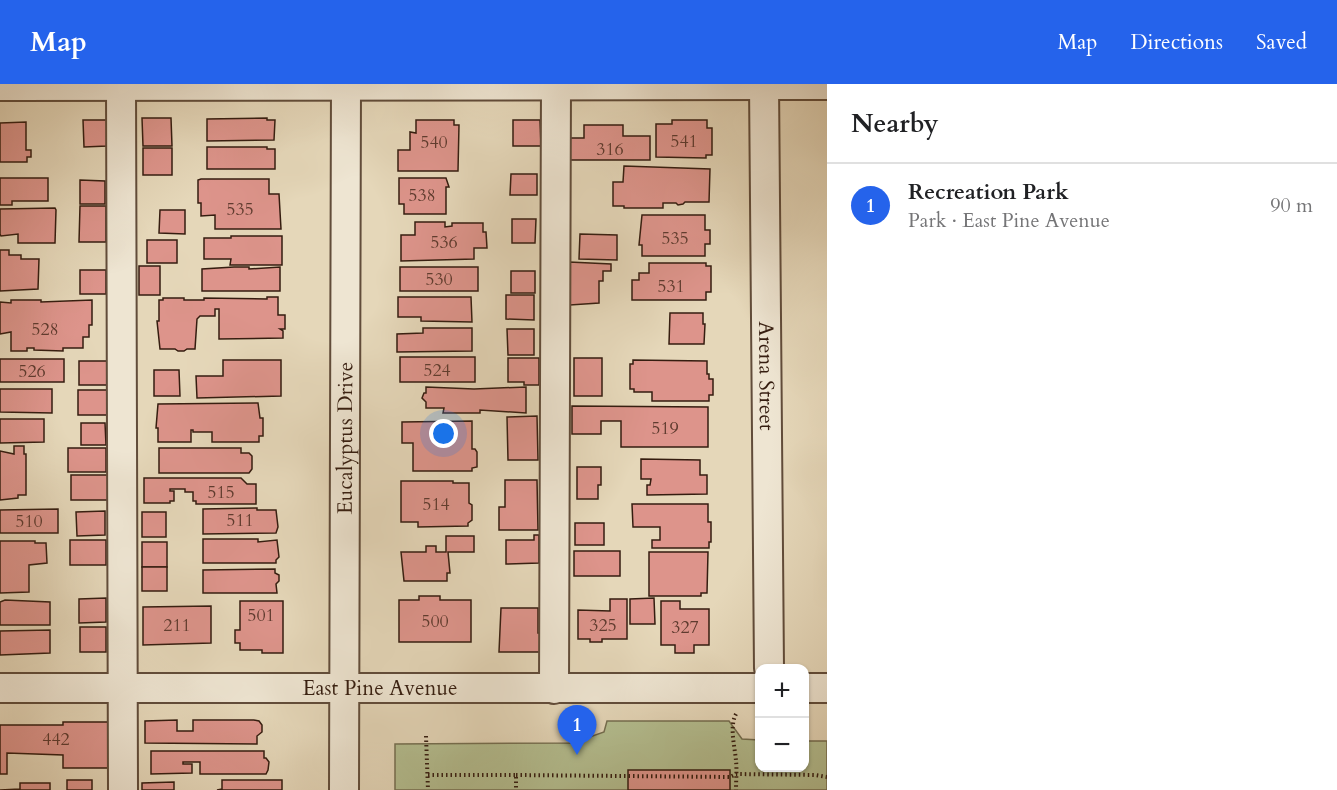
<!DOCTYPE html>
<meta charset="utf-8">
<style>
:root{--surface:#fff;--page:#f6f6f6;--text:#202124;--muted:#757577;--line:#e0e0e0;--accent:#2563eb}
body{margin:0;font-family:Cardo,serif;background:var(--page);color:var(--text)}
.controls{position:absolute;right:18px;bottom:18px;display:grid;overflow:hidden;border-radius:12px;box-shadow:0 2px 4px #0004}
.controls button{width:54px;height:54px;display:grid;place-items:center;padding:0;border:0;border-bottom:2px solid var(--line);background:var(--surface);color:var(--text);font:30px sans-serif}
.you{position:absolute;left:444px;top:350px;width:21px;height:21px;margin:-15px;border:4px solid #fff;border-radius:50%;background:#1a73e8;box-shadow:0 0 0 9px #1a73e833}
.badge{display:grid;place-items:center;width:39px;height:39px;border-radius:50%;background:var(--accent);color:#fff;font-size:20px;font-weight:700}
.pin{position:absolute;translate:-50% -50px;filter:drop-shadow(0 2px 3px #0008)}
.pin::after{content:'';position:absolute;top:32px;width:21px;height:18px;background:inherit;clip-path:polygon(0 0,100% 0,50% 100%)}
.list{margin:0;padding:0;list-style:none}
h2{display:flex;justify-content:space-between;align-items:center;height:78px;margin:0;padding:0 24px;font-size:26px}
h2 small{font-size:20px;font-weight:400;color:var(--muted)}
.list li{display:grid;grid-template-columns:39px 1fr auto;gap:18px;align-items:center;box-sizing:border-box;height:84px;padding:0 24px;border-top:2px solid var(--line)}
.list b{display:block;font-size:22px;white-space:nowrap}
.list p{margin:0;font-size:20px;white-space:nowrap;color:var(--muted)}
.list em{font-size:20px;font-style:normal;color:var(--muted)}
.map{position:relative;flex:none;width:827px;height:706px;overflow:hidden}
header{display:flex;align-items:center;gap:36px;box-sizing:border-box;height:84px;padding:0 30px;background:var(--accent);color:#fff}
header strong{font-size:28px}
nav{display:flex;gap:33px;margin-inline-start:auto;font-size:21px}
main{display:flex}
aside{flex:1;background:var(--surface)}
.map>svg:first-child{display:block}
</style>
<header>
<strong>Map</strong>
<nav><a>Map</a><a>Directions</a><a>Saved</a></nav>
</header>
<main>
<div class="map">
<svg width="827" height="706" viewBox="0 0 827 706">
<rect width="100%" height="100%" fill="#e5d7b9"/>
<filter id="stains"><feTurbulence type="fractalNoise" baseFrequency=".00333" numOctaves="4"/><feColorMatrix values="0 0 0 0 .2 0 0 0 0 .09 0 0 0 0 .02 0 0 0 .5 -.17"/></filter>
<radialGradient id="worn" r=".72"><stop offset=".6" stop-color="#630" stop-opacity="0"/><stop offset="1" stop-color="#630" stop-opacity=".3"/></radialGradient>
<polygon fill="#b4be90" stroke="#746e50" stroke-width="1.5" points="607,637 729,637 742,655 759,656 760,684 804,684 805,657 827,657 827,706 395,706 395,660 573,659 604,648"/>
<g fill="#dd948b" stroke="#351d10" stroke-width="1.5">
<polygon points="142,34 171,34 172,62 143,62"/>
<polygon points="267,34 267,36 275,36 274,56 207,57 207,35"/>
<polygon points="83,36 107,36 107,62 84,63"/>
<polygon points="416,36 454,36 454,41 459,41 458,87 398,87 398,66 410,66 410,48 416,49"/>
<polygon points="513,36 540,36 541,62 513,62"/>
<polygon points="672,36 707,36 707,44 712,44 712,71 706,71 706,74 656,73 656,40 672,40"/>
<polygon points="26,38 26,66 31,66 31,73 27,73 27,78 0,78 0,39"/>
<polygon points="584,41 623,41 623,52 650,52 650,76 569,76 569,54 584,54"/>
<polygon points="207,63 267,63 267,65 275,65 275,85 207,85"/>
<rect x="143" y="64" width="29" height="27"/>
<polygon points="624,82 710,85 709,118 685,118 683,120 678,121 676,119 663,119 663,124 624,124 624,122 613,122 613,98 623,98"/>
<polygon points="511,90 537,90 537,111 510,111"/>
<polygon points="0,94 48,94 48,117 12,117 12,121 0,121"/>
<polygon points="399,94 446,94 449,103 446,103 446,130 404,130 404,120 399,120"/>
<polygon points="201,95 269,95 269,110 279,110 281,145 215,145 215,131 201,132 201,119 198,119 198,96"/>
<polygon points="80,96 105,97 105,120 80,120"/>
<polygon points="80,122 106,122 106,158 79,158"/>
<polygon points="55,124 56,126 55,159 18,159 18,150 1,152 0,150 0,125"/>
<polygon points="160,126 185,126 185,150 159,149"/>
<polygon points="642,131 705,131 705,146 710,146 710,160 705,160 705,172 642,172 642,161 639,161"/>
<polygon points="512,135 536,135 535,159 512,159"/>
<polygon points="415,138 445,138 445,143 452,142 452,139 483,139 483,148 486,148 487,164 474,164 474,175 401,177 401,151 415,151"/>
<polygon points="580,150 617,151 617,176 579,175"/>
<polygon points="231,152 282,152 282,181 230,181 231,175 204,175 204,154 231,154"/>
<rect x="147" y="156" width="30" height="23"/>
<polygon points="0,166 9,166 9,171 21,171 21,175 39,175 38,205 0,207"/>
<polygon points="569,178 611,180 611,187 603,187 603,197 599,197 599,219 570,221 570,204 567,204"/>
<polygon points="649,179 706,179 706,182 711,182 711,208 706,208 706,216 632,216 632,196 639,196 639,189 649,189"/>
<rect x="139" y="182" width="21" height="29"/>
<polygon points="234,183 249,183 249,185 280,183 280,207 202,207 202,185"/>
<rect x="400" y="183" width="78" height="24"/>
<rect x="80" y="186" width="26" height="24"/>
<rect x="511" y="187" width="24" height="22"/>
<polygon points="506,211 534,211 534,236 506,235"/>
<polygon points="267,213 278,213 278,231 285,231 285,245 280,245 283,247 283,254 219,255 219,225 215,225 215,232 200,232 197,235 195,265 187,265 184,267 178,267 175,265 160,265 157,237 159,237 159,216 163,216 163,214 184,214 184,216 204,216 204,214 267,215"/>
<polygon points="398,213 471,213 472,238 421,237 421,233 398,233"/>
<polygon points="11,216 41,216 41,218 92,216 92,241 89,241 89,253 83,253 83,264 63,264 63,267 34,266 34,264 27,264 27,267 11,267 11,248 0,250 0,218 11,219"/>
<polygon points="670,229 703,229 703,240 705,240 704,260 669,260"/>
<polygon points="423,244 472,244 472,267 397,268 397,250 423,249"/>
<polygon points="507,245 534,245 534,271 508,271"/>
<rect x="400" y="273" width="75" height="25"/>
<polygon points="508,274 539,274 539,301 524,301 524,298 508,298"/>
<rect x="574" y="274" width="28" height="38"/>
<rect x="0" y="275" width="64" height="23"/>
<polygon points="223,276 281,276 281,312 197,314 196,292 223,292"/>
<polygon points="633,276 707,277 707,290 709,290 709,295 713,295 713,311 709,311 709,317 652,317 652,308 634,308 634,305 630,305 630,280 633,280"/>
<rect x="79" y="277" width="28" height="24"/>
<polygon points="154,286 179,286 180,312 154,312"/>
<polygon points="426,303 474,305 526,303 526,329 480,326 480,329 443,329 444,324 426,324 426,318 422,314 424,309 426,309"/>
<polygon points="0,305 52,305 52,329 0,328"/>
<rect x="78" y="306" width="29" height="25"/>
<polygon points="258,319 260,334 263,334 263,352 259,352 259,358 212,358 212,348 193,348 193,346 191,346 191,358 158,358 158,344 156,344 158,320"/>
<polygon points="572,322 708,323 708,363 621,363 621,337 601,337 601,350 572,350"/>
<polygon points="537,332 538,376 508,376 507,333"/>
<polygon points="0,335 44,335 44,358 0,359"/>
<polygon points="472,337 472,365 475,365 477,368 477,383 472,384 472,387 413,387 413,359 402,359 402,338"/>
<polygon points="81,339 105,339 106,361 81,361"/>
<polygon points="14,362 24,362 24,370 26,370 26,411 18,411 18,414 0,416 0,367 14,370"/>
<rect x="68" y="364" width="38" height="24"/>
<polygon points="159,364 241,364 241,369 249,369 252,372 252,385 249,389 159,389"/>
<polygon points="641,375 700,376 700,391 707,391 707,410 647,411 647,401 650,401 651,395 641,395"/>
<polygon points="577,383 601,383 601,401 598,401 598,415 577,415"/>
<rect x="71" y="391" width="39" height="25"/>
<polygon points="144,394 241,394 247,400 256,400 256,420 196,420 196,417 193,417 193,408 185,408 185,405 170,405 170,407 174,407 174,417 170,417 170,419 144,419"/>
<polygon points="505,396 537,396 538,446 499,446 499,423 505,423"/>
<polygon points="401,397 453,397 453,399 469,399 469,419 472,421 472,436 468,439 468,442 418,443 418,438 401,438"/>
<polygon points="632,420 708,420 708,438 711,438 711,458 709,458 709,464 652,464 652,456 660,456 660,443 633,443"/>
<polygon points="257,424 257,426 276,426 278,443 276,449 203,450 203,425"/>
<polygon points="58,425 58,449 0,449 0,426"/>
<polygon points="105,427 105,451 77,452 76,428"/>
<rect x="142" y="428" width="24" height="25"/>
<rect x="575" y="439" width="29" height="22"/>
<polygon points="534,451 539,451 539,479 506,480 506,456 534,456"/>
<polygon points="446,452 474,452 474,468 448,468 450,489 447,489 447,497 404,497 401,468 426,468 426,462 436,462 436,468 446,468"/>
<polygon points="203,455 258,455 258,458 277,456 279,473 276,476 276,479 203,479"/>
<rect x="70" y="456" width="36" height="25"/>
<polygon points="0,457 35,457 35,459 46,459 47,479 29,481 29,508 0,509"/>
<rect x="142" y="458" width="25" height="25"/>
<rect x="574" y="467" width="46" height="25"/>
<polygon points="649,468 708,468 707,509 701,509 701,512 649,512"/>
<rect x="142" y="483" width="25" height="24"/>
<polygon points="275,485 275,489 279,491 279,497 276,500 277,509 203,509 203,486"/>
<polygon points="419,512 440,512 440,516 471,516 471,558 399,558 399,516 419,516"/>
<polygon points="106,514 106,538 79,539 79,515"/>
<polygon points="654,514 655,540 630,540 630,515"/>
<polygon points="610,515 627,515 627,555 602,555 602,558 590,558 590,555 578,555 578,526 610,527"/>
<polygon points="5,516 50,518 50,541 0,541 0,518"/>
<polygon points="240,517 283,517 283,569 262,569 262,566 240,566 240,559 235,559 235,546 240,546"/>
<polygon points="661,517 680,517 680,525 709,525 709,561 694,561 694,569 675,569 675,561 661,561"/>
<polygon points="211,522 211,559 143,561 143,523"/>
<polygon points="501,524 538,524 538,549 541,549 541,568 499,568"/>
<rect x="80" y="543" width="26" height="25"/>
<polygon points="50,546 50,569 0,571 0,547"/>
<polygon points="177,636 177,647 193,647 193,636 254,636 259,637 262,641 262,648 257,652 257,660 145,659 145,637"/>
<polygon points="63,638 112,638 112,684 63,684 63,671 7,669 7,690 0,690 0,641 63,641"/>
<polygon points="151,667 264,667 264,674 266,674 269,678 268,686 266,690 200,690 200,678 183,678 183,680 192,680 192,689 151,690"/>
<rect x="628" y="686" width="102" height="20"/>
<rect x="67" y="696" width="25" height="10"/>
<polygon points="222,696 282,696 282,706 217,706 222,705"/>
<polygon points="174,698 174,706 142,706 142,699"/>
<polygon points="20,699 50,699 50,706 0,706 20,705"/>
</g>
<g fill="none" stroke-linecap="round" stroke-linejoin="round">
<g stroke="#614c3a" stroke-width="32">
<g id="minor">
<polyline points="121,0 123,706"/>
<path id="s1" d="M764,0L769,584"/>
<polyline points="0,2 827,1"/>
<path id="s2" d="M0,604H760"/>
<polyline points="804,604 827,604"/>
<polyline points="554,605 556,0"/>
<path id="s3" d="M344,706L346,0"/>
</g>
</g>
<g stroke="#351d10" stroke-width="4" stroke-dasharray="1.5 3" stroke-linecap="butt">
<path d="M736,630C729,643 735,663 736,677C737,686 736,696 736,706"/>
<polyline points="426,652 428,706"/>
<polyline points="428,691 516,691 516,706"/>
<polyline points="516,691 730,693 736,690 815,691 827,693"/>
</g>
<use href="#minor" stroke="#eee5d2" stroke-width="28"/>
</g>
<g text-anchor="middle" dominant-baseline="central" stroke-width="5" stroke-linejoin="round" paint-order="stroke">
<g font-size="18" fill="#5f3b2f">
<text x="684" y="57">541</text>
<text x="434" y="58">540</text>
<text x="610" y="65">316</text>
<text x="422" y="111">538</text>
<text x="240" y="125">535</text>
<text x="675" y="154">535</text>
<text x="444" y="158">536</text>
<text x="439" y="195">530</text>
<text x="671" y="202">531</text>
<text x="45" y="245">528</text>
<text x="437" y="286">524</text>
<text x="32" y="287">526</text>
<text x="665" y="344">519</text>
<text x="221" y="408">515</text>
<text x="436" y="420">514</text>
<text x="240" y="436">511</text>
<text x="29" y="437">510</text>
<text x="261" y="531">501</text>
<text x="435" y="537">500</text>
<text x="177" y="541">211</text>
<text x="603" y="541">325</text>
<text x="685" y="543">327</text>
<text x="56" y="655">442</text>
</g>
<g font-size="21" fill="#351d10" stroke="#eee5d2">
<text stroke="none"><textPath href="#s1" startOffset="292">Arena Street</textPath></text>
<text stroke="none"><textPath href="#s3" startOffset="352">Eucalyptus Drive</textPath></text>
<text stroke="none"><textPath href="#s2" startOffset="380">East Pine Avenue</textPath></text>
</g>
</g>
<rect width="100%" height="100%" filter="url(#stains)"/>
<rect width="100%" height="100%" fill="url(#worn)"/>
</svg>
<div class="controls">
<button>+</button>
<button>−</button>
</div>
<div class="you"></div>
<div class="pin badge" style="left:577px;top:671px">1</div>
</div>
<aside>
<h2>Nearby<small></small></h2>
<ul class="list">
<li><span class="badge">1</span><div><b>Recreation Park</b><p>Park · East Pine Avenue</p></div><em>90 m</em></li>
</ul>
</aside>
</main>
